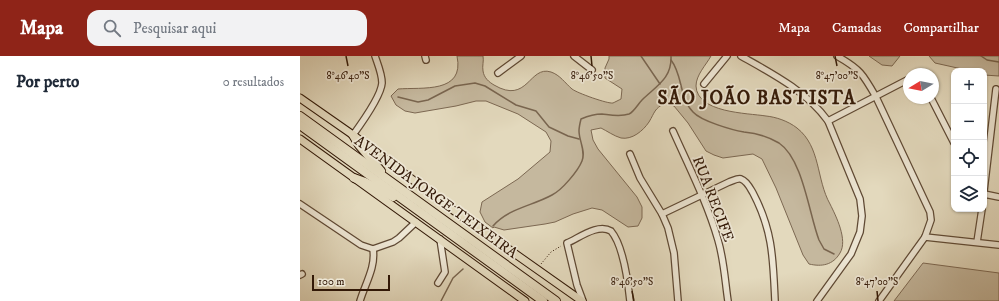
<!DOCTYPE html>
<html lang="pt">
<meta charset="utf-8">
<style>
:root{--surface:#fff;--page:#f2f2f3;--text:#1f2937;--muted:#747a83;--line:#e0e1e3;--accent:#8f2418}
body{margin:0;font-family:"IM FELL DW Pica",serif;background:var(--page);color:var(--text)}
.controls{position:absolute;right:12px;top:12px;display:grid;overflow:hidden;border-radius:8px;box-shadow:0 1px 3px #0004}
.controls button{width:36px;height:36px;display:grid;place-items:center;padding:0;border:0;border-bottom:1px solid var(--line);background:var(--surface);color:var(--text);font:20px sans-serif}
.compass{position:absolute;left:603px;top:12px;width:36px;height:36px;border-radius:50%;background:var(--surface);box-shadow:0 1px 3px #0004;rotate:260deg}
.scale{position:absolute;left:12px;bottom:10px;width:78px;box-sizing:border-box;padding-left:4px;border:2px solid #331907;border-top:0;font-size:11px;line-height:14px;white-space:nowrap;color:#331907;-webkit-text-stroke:3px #ede6d4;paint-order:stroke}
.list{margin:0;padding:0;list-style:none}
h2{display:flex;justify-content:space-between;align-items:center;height:52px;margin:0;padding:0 16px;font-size:17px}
h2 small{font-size:13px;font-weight:400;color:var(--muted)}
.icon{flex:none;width:22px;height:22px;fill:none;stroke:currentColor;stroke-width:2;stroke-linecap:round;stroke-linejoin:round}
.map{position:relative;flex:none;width:699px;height:245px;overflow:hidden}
header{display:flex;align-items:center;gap:24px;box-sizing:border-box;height:56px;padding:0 20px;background:var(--accent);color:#fff}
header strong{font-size:19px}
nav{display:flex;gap:22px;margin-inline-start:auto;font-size:14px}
.search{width:280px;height:36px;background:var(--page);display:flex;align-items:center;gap:10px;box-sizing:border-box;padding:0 14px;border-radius:12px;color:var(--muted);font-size:15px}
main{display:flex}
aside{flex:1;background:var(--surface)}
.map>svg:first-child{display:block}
</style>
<header>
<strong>Mapa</strong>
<div class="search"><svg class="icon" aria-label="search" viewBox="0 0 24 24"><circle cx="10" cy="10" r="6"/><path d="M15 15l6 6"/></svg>Pesquisar aqui</div>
<nav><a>Mapa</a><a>Camadas</a><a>Compartilhar</a></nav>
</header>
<main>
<aside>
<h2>Por perto<small>0 resultados</small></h2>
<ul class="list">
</ul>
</aside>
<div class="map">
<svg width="699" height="245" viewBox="0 0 699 245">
<rect width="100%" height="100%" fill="#e3d9bd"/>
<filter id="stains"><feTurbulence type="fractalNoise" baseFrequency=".005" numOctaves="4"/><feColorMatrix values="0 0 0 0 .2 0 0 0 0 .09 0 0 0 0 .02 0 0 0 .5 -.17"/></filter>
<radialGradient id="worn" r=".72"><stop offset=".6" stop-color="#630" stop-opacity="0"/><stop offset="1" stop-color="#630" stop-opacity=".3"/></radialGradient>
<g fill="#c5b89e" stroke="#7c6852">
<path d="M157,0H183C184,5 182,10 183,15C184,22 189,26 194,29C228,49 229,9 251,16C260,19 265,27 272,33C277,37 308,48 313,47C315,46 319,44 321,43L322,33L305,22V12L309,3V0H411C406,9 396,19 396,30C397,57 447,57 466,60C476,61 488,65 497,72C521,91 516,123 530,148C536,160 548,184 540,197C533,209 522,211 509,208L503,199L476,132L462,103L453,98L423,102L414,99L406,95L388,67L374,50L365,47C354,53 355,56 349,66C343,75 332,84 321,82C314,80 307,75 301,72L291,74L293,84L298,93L337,141L342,151V162L338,170L328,171L302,154L292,152L273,158L255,166L245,168L204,174L194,171L193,172L185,166L180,156L182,146L218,123L250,96L251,85L246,76L218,58L186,45H176L156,50L115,57L105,55L96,49L91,40L98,33C122,31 165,38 157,0Z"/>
<polygon points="569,0 600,0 592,10 582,9"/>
<polygon points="629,0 699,0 699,20 684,19 684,15 671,15 635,7"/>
<polygon points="623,207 699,217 699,245 594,245"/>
</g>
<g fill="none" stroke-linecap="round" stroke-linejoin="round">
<g stroke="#79654f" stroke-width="1.5">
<polyline points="341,0 360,28"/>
<polyline points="681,0 687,4 699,6"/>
<path d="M371,4C383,19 379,42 393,56C401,65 432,74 444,76C455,77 469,81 479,87C503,103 509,158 519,184L524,193L534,198"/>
<polyline points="98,41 118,46 128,44 155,30 175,27 185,30 216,49 236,55 249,71 268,80 279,83"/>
<path d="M193,170C209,152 232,150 252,139C262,134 278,115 282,105C286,95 279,85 279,75C279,71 280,67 281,63C288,60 294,58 302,58C311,59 320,61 329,58C334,56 338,48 342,44C356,30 372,23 371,0"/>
<polyline points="141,245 153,222 163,213"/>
</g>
<g stroke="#5f4934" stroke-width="8">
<g id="minor">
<polyline points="125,0 126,4"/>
<polyline points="274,0 292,14"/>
<path d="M441,0C473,18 506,35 528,65L560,143L562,160L560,176L551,198L517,245"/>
<path d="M537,0C560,13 563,18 576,41L630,156L631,164L625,181L579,245"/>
<polyline points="198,17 221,0"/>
<polyline points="404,28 427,0"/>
<polyline points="631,42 654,87"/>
<polyline points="528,65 609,23"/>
<path d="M373,75C389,111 407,146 418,184C424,204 425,225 428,245"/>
<path d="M53,79C61,68 81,40 82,27C82,18 78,9 75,0"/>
<polyline points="330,98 340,122 362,158 368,172 374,197 378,245"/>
<polyline points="684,135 696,33"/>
<polyline points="684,138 699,141"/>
<polyline points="0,148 61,189 73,193 93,186 99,182 116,166"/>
<path d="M362,158L429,126C433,125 437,122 441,123C447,125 450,132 453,137C473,175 473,203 475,245"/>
<polyline points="625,181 699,189"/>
<polyline points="677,186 682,153"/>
<polyline points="0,219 2,218"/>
<polyline points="138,227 145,216 140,183"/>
<path d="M60,245C65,228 76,211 73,193"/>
<path d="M283,245L277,229L267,187C279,182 298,167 311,175C323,189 328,226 330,245"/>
</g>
</g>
<g stroke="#331907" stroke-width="9">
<g id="major">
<polyline points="0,42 53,79 153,154 282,245"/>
<polyline points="0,83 225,245"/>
</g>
</g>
<g stroke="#331907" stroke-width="10">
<g id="highway">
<polyline points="0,60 256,245"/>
<polyline points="0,69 243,245"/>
<polyline points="53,79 59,89 81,115"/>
<polyline points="54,122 65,126 93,141"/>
</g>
</g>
<polyline stroke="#331907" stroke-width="1" stroke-dasharray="1 2" stroke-linecap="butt" points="241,208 251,196 261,190"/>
<use href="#minor" stroke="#ede6d4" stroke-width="5.5"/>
<use href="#major" stroke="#e3d9bd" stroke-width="7"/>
<use href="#highway" stroke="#e3d9bd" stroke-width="8"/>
</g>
<path fill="none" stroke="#331907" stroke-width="1.5" d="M46,0L48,10M291,0L292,10M535,0L537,10M332,235L334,245M577,235L578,245"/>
<g text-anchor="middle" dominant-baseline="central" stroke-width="3.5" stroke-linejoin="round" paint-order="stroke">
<g font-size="15" fill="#331907" stroke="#ede6d4">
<text transform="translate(136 141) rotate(36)">AVENIDA JORGE TEIXEIRA</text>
<text transform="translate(413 143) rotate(69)">RUA RECIFE</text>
</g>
<g font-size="19" font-weight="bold" letter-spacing="1" fill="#331907" stroke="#ede6d4">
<text x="457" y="42">SÃO JOÃO BASTISTA</text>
</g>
</g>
<g font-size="10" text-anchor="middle" fill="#331907" stroke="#ede6d4" stroke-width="3.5" stroke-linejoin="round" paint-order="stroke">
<text x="48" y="23">8°46'40"S</text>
<text x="292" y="23">8°46'50"S</text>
<text x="537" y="23">8°47'00"S</text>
<text x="332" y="229">8°46'50"S</text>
<text x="577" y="229">8°47'00"S</text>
</g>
<rect width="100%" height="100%" filter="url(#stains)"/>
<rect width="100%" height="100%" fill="url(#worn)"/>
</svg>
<div class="controls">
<button>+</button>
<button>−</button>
<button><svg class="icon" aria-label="locate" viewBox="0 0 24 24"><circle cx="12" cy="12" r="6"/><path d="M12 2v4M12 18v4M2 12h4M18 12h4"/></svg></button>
<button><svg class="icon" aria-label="layers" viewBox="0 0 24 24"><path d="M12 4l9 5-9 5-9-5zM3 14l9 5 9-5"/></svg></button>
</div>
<svg class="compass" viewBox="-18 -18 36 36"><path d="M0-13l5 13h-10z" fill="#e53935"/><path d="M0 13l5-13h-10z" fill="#747a83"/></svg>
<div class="scale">100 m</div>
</div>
</main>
